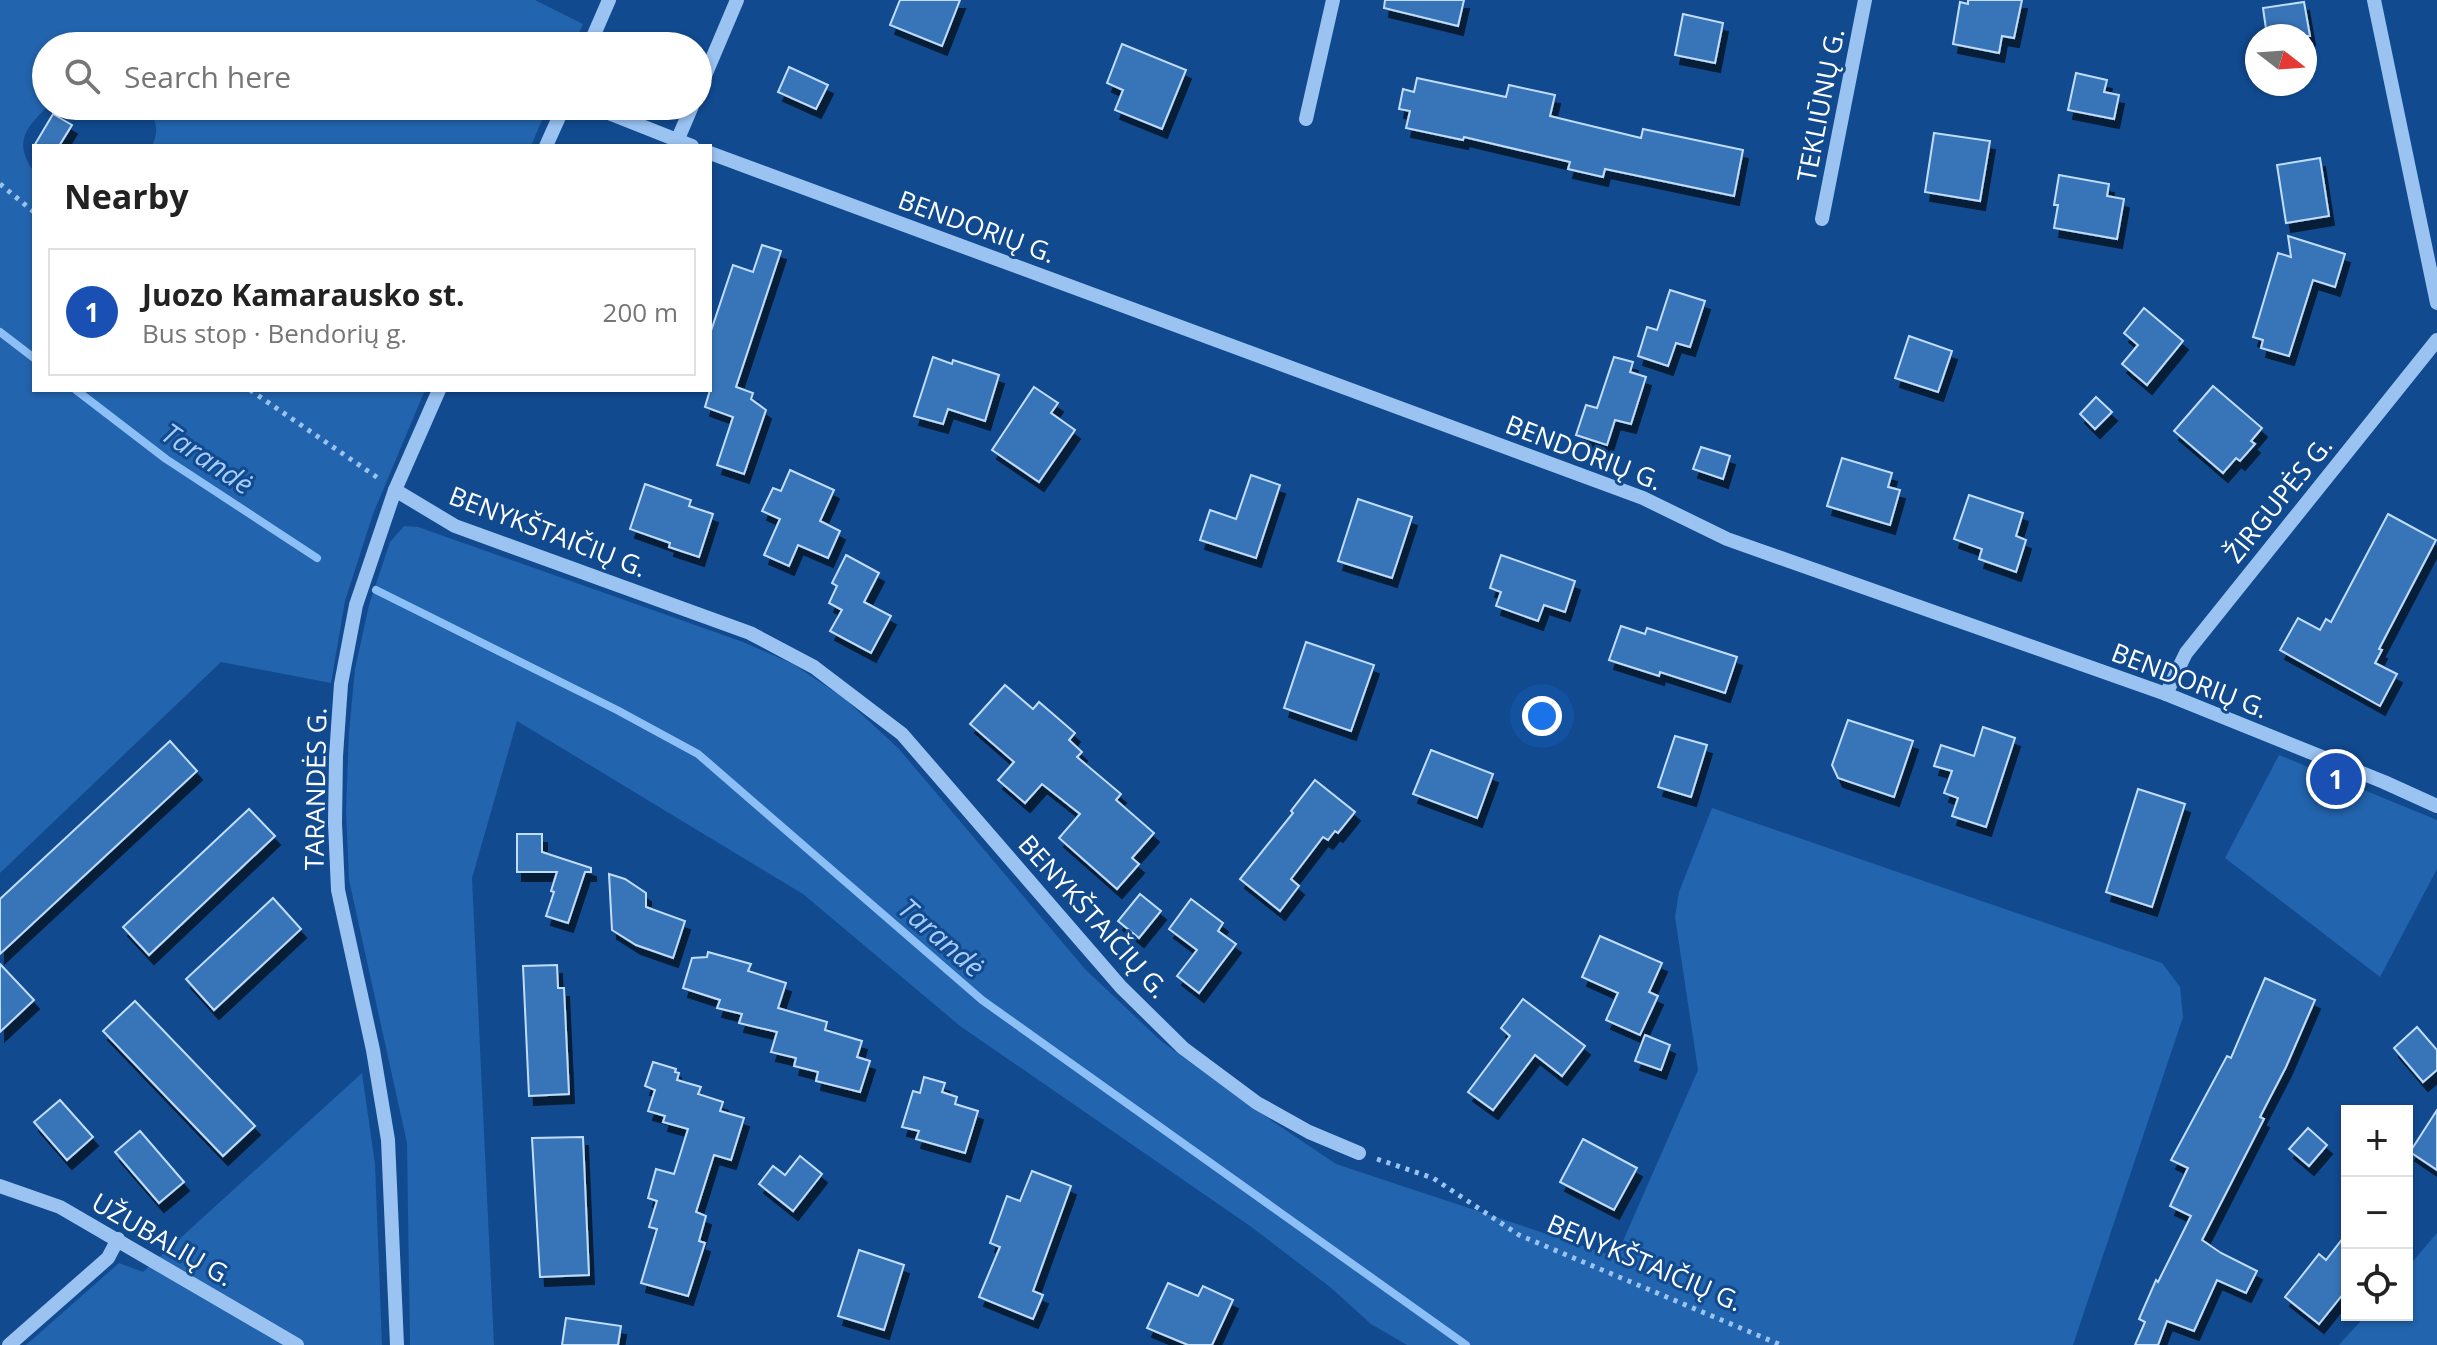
<!DOCTYPE html>
<meta charset="utf-8">
<style>
:root{--surface:#fff;--page:#f2f2f2;--text:#222;--muted:#767676;--line:#e0e0e0;--accent:#7c3aed}
body{margin:0;font-family:"Open Sans",sans-serif;background:var(--page);color:var(--text)}
.controls{position:absolute;right:24px;bottom:24px;display:grid;overflow:hidden;border-radius:0px;box-shadow:0 2px 6px #0004}
.controls button{width:72px;height:72px;display:grid;place-items:center;padding:0;border:0;border-bottom:2px solid var(--line);background:var(--surface);color:var(--text);font:40px sans-serif}
.compass{position:absolute;left:2245px;top:24px;width:72px;height:72px;border-radius:50%;background:var(--surface);box-shadow:0 2px 6px #0004;rotate:107deg}
.you{position:absolute;left:1542px;top:716px;width:28px;height:28px;margin:-20px;border:6px solid #fff;border-radius:50%;background:#1a73e8;box-shadow:0 0 0 12px #1a73e833}
.badge{display:grid;place-items:center;width:52px;height:52px;border-radius:50%;background:var(--accent);color:#fff;font-size:26px;font-weight:700}
.pin{position:absolute;translate:-50% -50%;border:4px solid #fff;box-shadow:0 2px 8px #0006}
.list{margin:0;padding:0;list-style:none}
h2{display:flex;justify-content:space-between;align-items:center;height:104px;margin:0;padding:0 32px;font-size:34px}
h2 small{font-size:26px;font-weight:400;color:var(--muted)}
.list li{display:grid;grid-template-columns:52px 1fr auto;gap:24px;align-items:center;box-sizing:border-box;height:128px;margin:0 16px 16px;padding:0 16px;border:2px solid var(--line);border-radius:0px}
.list b{display:block;font-size:30px;white-space:nowrap}
.list p{margin:0;font-size:26px;white-space:nowrap;color:var(--muted)}
.list em{font-size:26px;font-style:normal;color:var(--muted)}
.icon{flex:none;width:44px;height:44px;fill:none;stroke:currentColor;stroke-width:2;stroke-linecap:round;stroke-linejoin:round}
.map{position:relative;flex:none;width:2437px;height:1345px;overflow:hidden}
.search{position:absolute;background:var(--surface);box-shadow:0 2px 6px #0004;left:32px;top:32px;width:680px;height:88px;display:flex;align-items:center;gap:20px;box-sizing:border-box;padding:0 28px;border-radius:44px;color:var(--muted);font-size:30px}
.panel{position:absolute;background:var(--surface);box-shadow:0 2px 6px #0004;left:32px;top:144px;width:680px;height:248px;border-radius:0px}
.map>svg:first-child{display:block}
</style>
<div class="map">
<svg width="2437" height="1345" viewBox="0 0 2437 1345">
<defs>
<filter id="shadow"><feDropShadow dx="5" dy="9" stdDeviation="0" flood-color="#0009"/></filter>
</defs>
<rect width="100%" height="100%" fill="#114a8f"/>
<g fill="#2264ae">
<path d="M0,0H535L583,24L573,46H46L48,106C25,129 13,142 34,172V390H425L373,514L345,601L331,683L221,662L0,873Z"/>
<path d="M140,106H548L531,146H152C160,128 157,117 140,106Z"/>
<polygon points="404,526 418,527 743,642 793,664 844,698 899,749 1085,969 1161,1041 1265,1116 1336,1164 1616,1257 1698,1070 1675,917 1679,892 1712,808 2162,963 2180,987 2183,1017 2073,1345 1407,1345 1371,1324 1330,1287 1250,1226 960,1026 803,894 517,721 472,878 494,1345 410,1345 407,1143 349,880 346,810 349,732 355,669 369,605 390,542"/>
<polygon points="2279,755 2437,820 2437,869 2380,977 2225,858"/>
<polygon points="362,1073 375,1164 382,1345 26,1345 119,1263 143,1272"/>
<polygon points="2437,1233 2437,1345 2339,1345 2366,1315 2407,1315 2407,1268"/>
</g>
<g fill="none" stroke-linecap="round" stroke-linejoin="round">
<g stroke="#8bbff6" stroke-width="8">
<polyline points="0,332 34,358"/>
<polyline points="76,390 166,459 317,558"/>
<polyline points="376,590 617,710 698,754 982,1000 1466,1345"/>
</g>
</g>
<g fill="#3974b8" stroke="#c1ddfd" stroke-width="2" filter="url(#shadow)">
<polygon points="900,0 960,0 942,46 890,25"/>
<polygon points="1385,0 1464,0 1458,26 1384,8"/>
<polygon points="1968,0 2022,0 2014,38 2002,36 1999,53 1953,44 1960,2 1968,4"/>
<polygon points="2304,2 2310,36 2267,36 2263,8"/>
<polygon points="1683,14 1723,23 1715,63 1675,55"/>
<polygon points="1122,44 1186,70 1162,129 1115,110 1123,90 1107,83"/>
<polygon points="789,67 828,85 816,109 778,92"/>
<polygon points="2076,73 2107,80 2104,92 2119,95 2114,119 2068,110"/>
<polygon points="1417,78 1506,97 1509,85 1555,95 1550,116 1641,138 1643,129 1743,150 1734,196 1605,169 1603,177 1568,169 1570,162 1464,137 1463,140 1406,128 1410,111 1399,109 1403,89 1414,92"/>
<polygon points="53,114 72,125 59,146 34,146"/>
<polygon points="1934,133 1990,141 1980,201 1925,192"/>
<polygon points="2320,158 2329,216 2286,223 2277,165"/>
<polygon points="2059,175 2109,184 2107,196 2124,199 2117,239 2054,228 2058,205 2054,205"/>
<polygon points="2288,236 2345,254 2335,287 2313,280 2289,356 2261,348 2263,340 2253,337 2278,253 2291,257"/>
<polygon points="762,245 781,251 736,387 753,393 751,399 766,410 744,474 717,465 733,417 705,407 710,390 710,334 733,265 753,272"/>
<polygon points="1670,290 1705,301 1690,347 1676,343 1668,366 1638,356 1647,327 1657,330"/>
<polygon points="2144,308 2183,341 2147,385 2122,364 2138,345 2124,333"/>
<polygon points="1909,336 1952,351 1938,392 1895,378"/>
<polygon points="933,357 952,364 953,360 999,375 985,421 948,409 943,424 914,416"/>
<polygon points="1614,357 1633,362 1630,372 1646,377 1631,424 1615,420 1607,445 1576,435 1586,405 1597,408"/>
<polygon points="2213,386 2262,428 2251,441 2255,444 2240,461 2236,458 2223,473 2174,431"/>
<polygon points="1034,387 1058,403 1051,413 1075,430 1039,482 992,450"/>
<polygon points="2096,397 2112,412 2095,429 2080,414"/>
<polygon points="1701,447 1730,456 1723,479 1693,469"/>
<polygon points="1842,458 1892,473 1888,487 1900,490 1890,525 1827,506"/>
<polygon points="790,470 834,490 820,521 840,531 828,558 798,545 789,566 764,555 780,519 762,511 773,488 781,491"/>
<polygon points="1251,475 1280,485 1256,558 1200,540 1210,510 1236,519"/>
<polygon points="645,484 691,500 689,506 713,514 699,557 669,547 670,543 630,529"/>
<polygon points="1969,495 2023,513 2016,536 2026,540 2016,572 1979,559 1982,549 1954,539"/>
<polygon points="1358,499 1412,517 1392,578 1338,561"/>
<polygon points="2388,514 2436,540 2379,649 2382,650 2375,663 2397,674 2380,706 2280,650 2298,618 2320,630 2326,619 2331,622"/>
<polygon points="846,555 879,573 864,602 891,616 871,653 830,631 842,610 829,603 837,586 832,583"/>
<polygon points="1501,555 1575,581 1565,612 1544,605 1538,621 1496,606 1501,592 1490,588"/>
<polygon points="1621,626 1645,634 1647,628 1737,657 1725,693 1660,672 1659,676 1609,660"/>
<polygon points="1306,642 1374,665 1351,731 1284,708"/>
<polygon points="1005,685 1033,709 1039,702 1075,733 1069,740 1082,752 1077,757 1121,794 1116,800 1154,833 1132,858 1139,864 1117,889 1059,838 1080,814 1042,784 1025,803 998,780 1014,762 970,724"/>
<polygon points="1848,720 1913,741 1894,797 1838,778 1832,765"/>
<polygon points="1983,727 2015,738 1986,827 1952,816 1958,798 1944,793 1952,771 1934,766 1941,745 1974,756"/>
<polygon points="1675,736 1707,745 1691,797 1658,787"/>
<polygon points="170,741 197,771 0,954 0,899"/>
<polygon points="1431,750 1493,774 1477,818 1413,794"/>
<polygon points="1315,780 1355,812 1338,833 1335,831 1328,840 1323,837 1291,879 1299,886 1280,911 1240,879 1293,813 1291,811"/>
<polygon points="2138,789 2185,804 2152,907 2106,892"/>
<polygon points="249,809 275,836 149,955 123,927"/>
<polygon points="517,834 542,834 542,852 591,868 591,872 585,872 568,923 546,916 554,892 551,891 557,872 517,872"/>
<polygon points="609,874 625,879 646,893 646,907 685,921 673,958 636,945 612,930"/>
<polygon points="1140,894 1161,911 1139,938 1118,921"/>
<polygon points="273,898 301,929 214,1010 186,979"/>
<polygon points="1191,899 1223,923 1218,931 1236,944 1199,993 1177,976 1197,950 1169,929"/>
<polygon points="1600,936 1662,963 1649,992 1658,996 1640,1035 1606,1020 1618,993 1582,977"/>
<polygon points="708,952 751,964 748,971 786,983 778,1008 827,1022 825,1030 862,1041 857,1057 870,1061 860,1092 816,1081 818,1072 794,1066 796,1058 771,1052 777,1032 739,1023 742,1014 717,1008 720,1000 683,988 692,958 707,957"/>
<polygon points="0,964 34,1000 0,1032"/>
<polygon points="557,965 558,988 564,988 569,1094 529,1096 523,966"/>
<polygon points="2265,978 2315,1000 2286,1067 2260,1117 2264,1119 2202,1240 2221,1253 2257,1271 2246,1293 2217,1280 2194,1331 2167,1321 2158,1345 2135,1345 2145,1322 2139,1319 2156,1280 2158,1282 2191,1216 2170,1206 2188,1168 2171,1160 2227,1056 2231,1058"/>
<polygon points="1523,999 1585,1046 1562,1076 1535,1055 1493,1110 1468,1092 1510,1036 1501,1028"/>
<polygon points="135,1001 255,1126 223,1156 103,1031"/>
<polygon points="2417,1027 2437,1050 2437,1070 2423,1082 2394,1048"/>
<polygon points="1645,1035 1670,1045 1661,1070 1635,1061"/>
<polygon points="653,1062 676,1069 675,1072 679,1073 677,1080 701,1087 698,1094 723,1102 720,1111 744,1118 731,1160 714,1155 696,1212 706,1216 699,1241 705,1243 688,1296 641,1283 657,1229 649,1227 657,1201 648,1198 656,1169 674,1174 688,1129 663,1122 665,1116 648,1111 655,1090 645,1086"/>
<polygon points="924,1077 945,1083 942,1092 957,1097 955,1104 978,1111 965,1153 916,1139 919,1131 902,1127 913,1091 920,1093"/>
<polygon points="60,1100 93,1137 67,1160 34,1122"/>
<polygon points="2437,1110 2437,1170 2410,1152"/>
<polygon points="2308,1128 2327,1145 2309,1166 2289,1149"/>
<polygon points="140,1131 184,1182 159,1203 115,1152"/>
<polygon points="583,1137 589,1275 540,1277 532,1138"/>
<polygon points="1583,1139 1637,1168 1614,1210 1560,1182"/>
<polygon points="800,1156 822,1174 793,1211 759,1184 773,1166 785,1175"/>
<polygon points="1032,1171 1071,1186 1033,1291 1043,1295 1033,1319 979,1297 1000,1247 990,1243 1007,1196 1020,1201"/>
<polygon points="2347,1233 2347,1289 2319,1324 2285,1297 2319,1254 2326,1260"/>
<polygon points="859,1250 904,1265 884,1330 838,1316"/>
<polygon points="1168,1283 1198,1296 1203,1286 1233,1300 1212,1345 1188,1345 1147,1328"/>
<polygon points="566,1318 621,1326 618,1345 562,1345"/>
</g>
<g fill="none" stroke-linecap="round" stroke-linejoin="round">
<g stroke="#9ac3f2" stroke-width="5" stroke-dasharray="4 6" stroke-linecap="butt">
<polyline points="0,184 34,212"/>
<polyline points="250,390 381,480"/>
<polyline points="1377,1159 1433,1178 1519,1235 1781,1345"/>
</g>
<g stroke="#9ac3f2" stroke-width="14">
<polyline points="2374,0 2437,303"/>
<polyline points="589,46 609,0"/>
<polyline points="698,92 737,0"/>
<polyline points="591,106 692,146"/>
<polyline points="1306,119 1333,0"/>
<polyline points="677,141 692,106"/>
<polyline points="546,146 564,106"/>
<polyline points="710,153 1643,498 1727,539 2166,694 2384,782 2437,806"/>
<polyline points="1822,219 1865,0"/>
<polyline points="395,490 455,526 750,633 814,667 902,734 1121,987 1183,1048 1257,1103 1309,1132 1359,1153"/>
<polyline points="2166,694 2186,653 2437,340"/>
<polyline points="0,1186 60,1207 297,1345"/>
<polyline points="9,1345 108,1258 118,1239"/>
<polyline points="397,1345 388,1140 373,1050 338,890 335,823 336,756 341,684 356,605 395,490 439,390"/>
</g>
</g>
<g text-anchor="middle" dominant-baseline="central" stroke-width="6" stroke-linejoin="round" paint-order="stroke">
<g font-size="26" fill="#fff" stroke="#114a8f">
<text transform="translate(1820 105) rotate(-79)">TEKLIŪNŲ G.</text>
<text transform="translate(977 226) rotate(20)">BENDORIŲ G.</text>
<text transform="translate(1584 452) rotate(21)">BENDORIŲ G.</text>
<text transform="translate(2278 499) rotate(-51)">ŽIRGUPĖS G.</text>
<text transform="translate(548 531) rotate(21)">BENYKŠTAIČIŲ G.</text>
<text transform="translate(2190 680) rotate(21)">BENDORIŲ G.</text>
<text transform="translate(315 789) rotate(-89)">TARANDĖS G.</text>
<text transform="translate(1094 916) rotate(48)">BENYKŠTAIČIŲ G.</text>
<text transform="translate(163 1239) rotate(30)">UŽUBALIŲ G.</text>
<text transform="translate(1645 1262) rotate(23)">BENYKŠTAIČIŲ G.</text>
</g>
<g font-size="28" font-style="italic" fill="#a6cdfa" stroke="#114a8f">
<text transform="translate(208 458) rotate(34)">Tarandė</text>
<text transform="translate(942 937) rotate(41)">Tarandė</text>
</g>
</g>
</svg>
<div class="controls">
<button>+</button>
<button>−</button>
<button><svg class="icon" aria-label="locate" viewBox="0 0 24 24"><circle cx="12" cy="12" r="6"/><path d="M12 2v4M12 18v4M2 12h4M18 12h4"/></svg></button>
</div>
<svg class="compass" viewBox="-18 -18 36 36"><path d="M0-13l5 13h-10z" fill="#e53935"/><path d="M0 13l5-13h-10z" fill="#767676"/></svg>
<div class="you"></div>
<div class="pin badge" style="left:2336px;top:779px;background:#1a4fb4">1</div>
<div class="search"><svg class="icon" aria-label="search" viewBox="0 0 24 24"><circle cx="10" cy="10" r="6"/><path d="M15 15l6 6"/></svg>Search here</div>
<section class="panel">
<h2>Nearby<small></small></h2>
<ul class="list">
<li><span class="badge" style="background:#1a4fb4">1</span><div><b>Juozo Kamarausko st.</b><p>Bus stop · Bendorių g.</p></div><em>200 m</em></li>
</ul>
</section>
</div>
